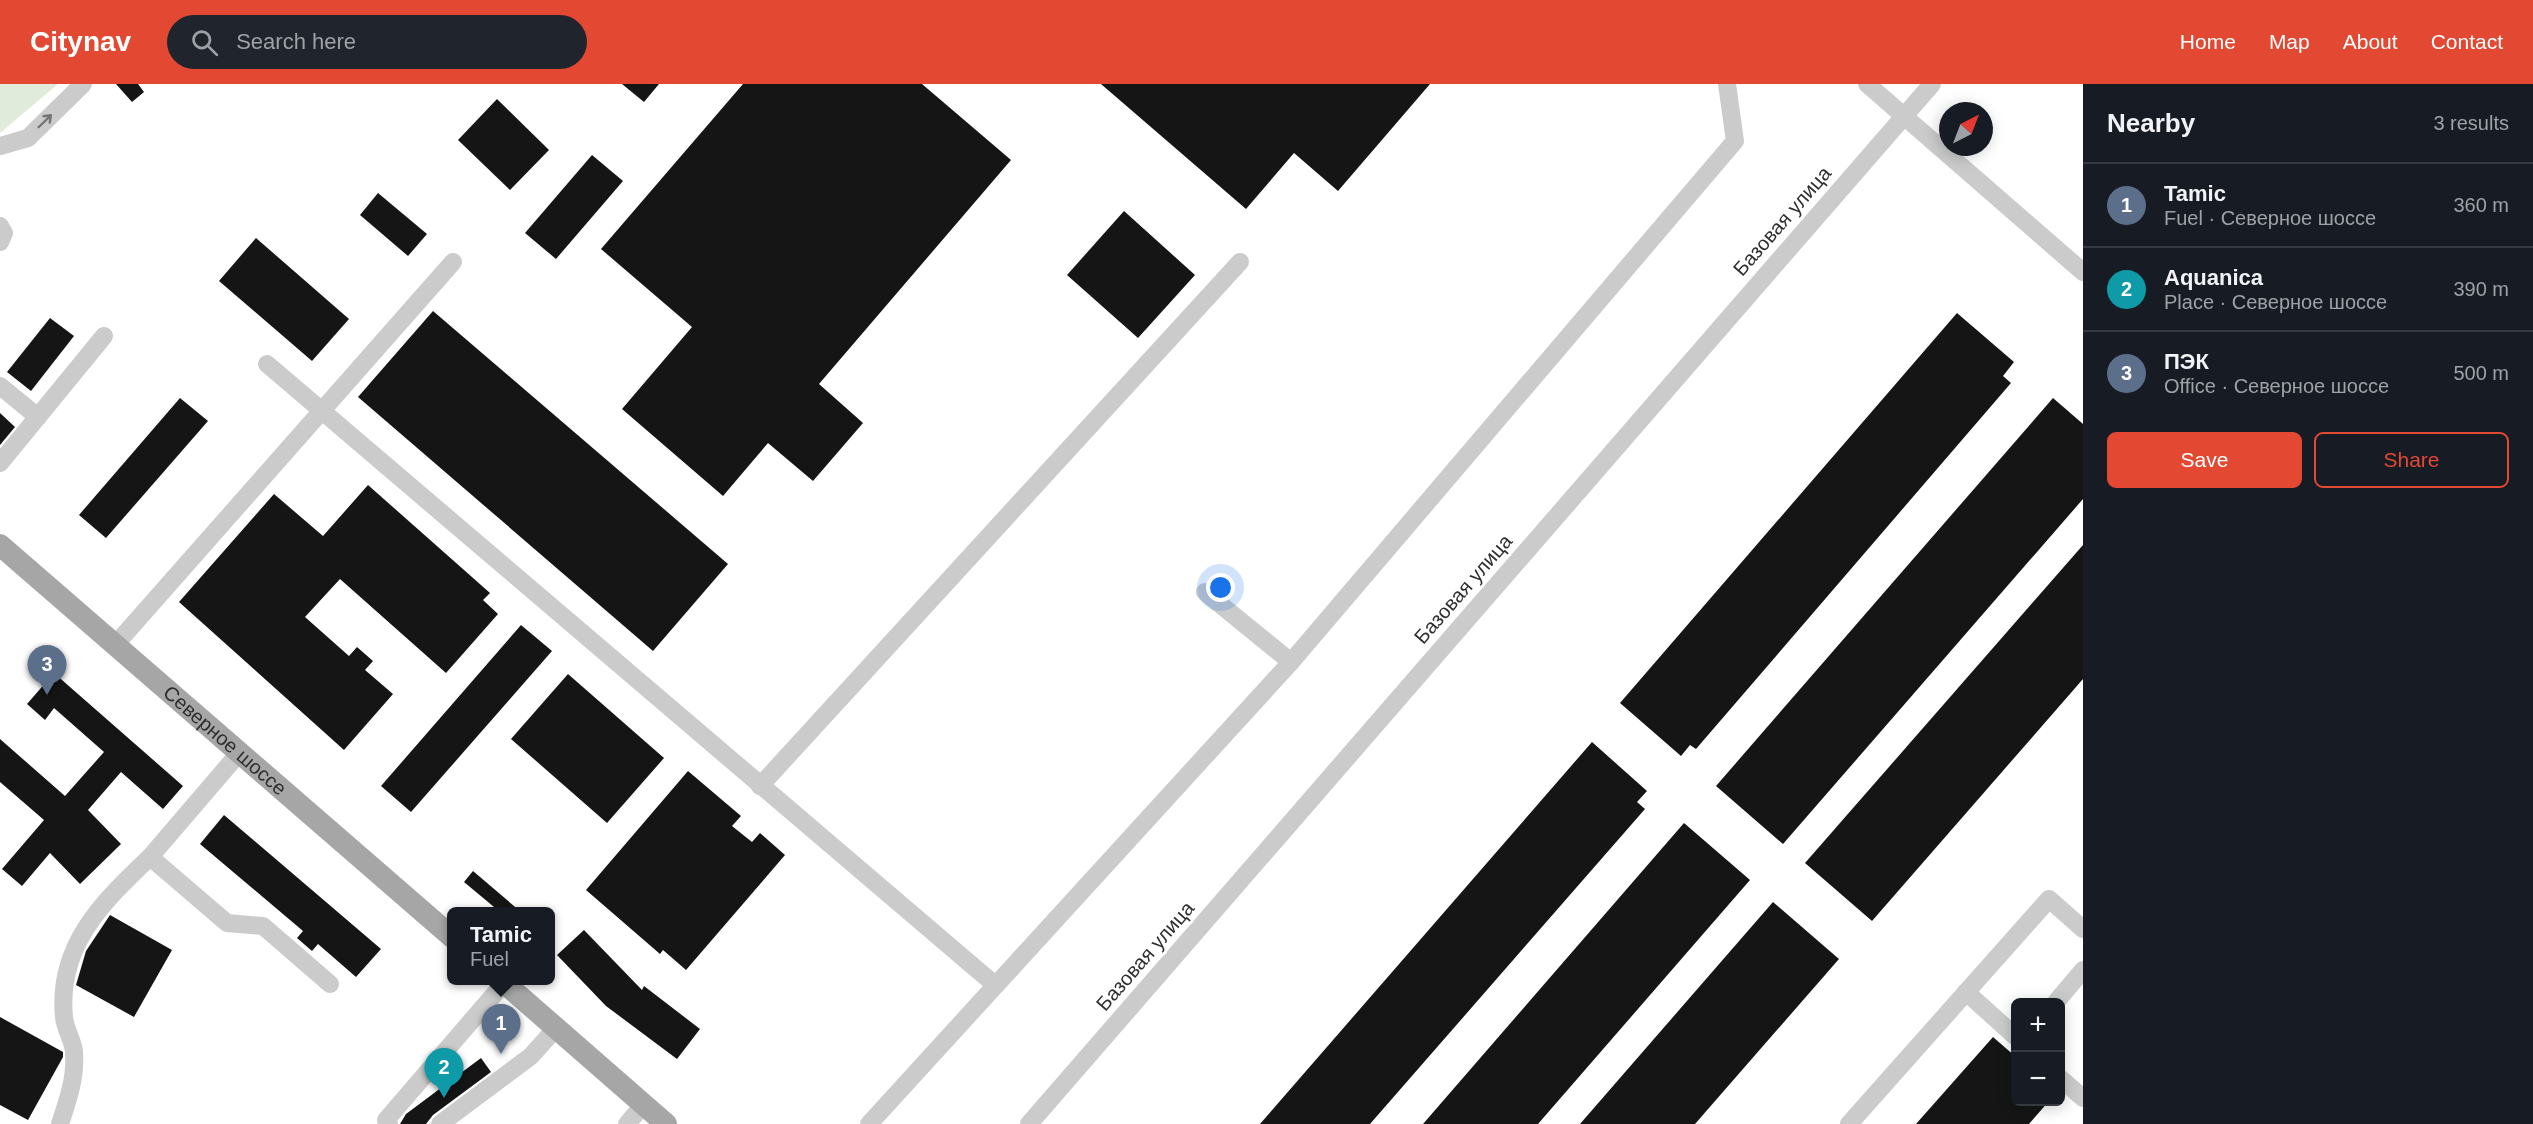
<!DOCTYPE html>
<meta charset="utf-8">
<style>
:root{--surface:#171b24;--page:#20242c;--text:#f1f3f6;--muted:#9ea1a6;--line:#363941;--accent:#e24832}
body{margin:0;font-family:Arial,sans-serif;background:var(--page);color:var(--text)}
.controls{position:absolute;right:18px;bottom:18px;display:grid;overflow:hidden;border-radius:9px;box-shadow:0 3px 15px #0003}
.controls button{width:54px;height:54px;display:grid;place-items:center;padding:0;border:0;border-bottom:2px solid var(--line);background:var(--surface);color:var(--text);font:30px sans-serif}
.compass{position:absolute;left:1939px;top:18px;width:54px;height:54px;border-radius:50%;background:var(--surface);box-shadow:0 3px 15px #0003;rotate:42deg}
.you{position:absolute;left:1221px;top:504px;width:21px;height:21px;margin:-15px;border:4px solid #fff;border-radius:50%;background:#1a73e8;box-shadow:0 0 0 9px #1a73e833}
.badge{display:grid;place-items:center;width:39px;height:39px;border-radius:50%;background:var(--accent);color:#fff;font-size:20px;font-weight:700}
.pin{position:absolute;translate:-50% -50px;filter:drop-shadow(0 2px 3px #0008)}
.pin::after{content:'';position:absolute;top:32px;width:21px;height:18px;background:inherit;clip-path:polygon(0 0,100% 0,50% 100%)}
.popup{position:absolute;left:447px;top:823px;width:108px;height:78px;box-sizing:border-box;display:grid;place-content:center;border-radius:9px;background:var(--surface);filter:drop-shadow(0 2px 4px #0005);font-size:20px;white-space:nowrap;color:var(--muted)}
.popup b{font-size:22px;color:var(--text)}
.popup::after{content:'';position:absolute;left:50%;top:100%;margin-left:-12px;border:12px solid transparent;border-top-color:var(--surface)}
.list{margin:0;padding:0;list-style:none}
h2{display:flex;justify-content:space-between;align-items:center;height:78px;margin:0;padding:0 24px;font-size:26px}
h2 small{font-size:20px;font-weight:400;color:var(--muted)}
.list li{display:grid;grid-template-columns:39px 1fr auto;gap:18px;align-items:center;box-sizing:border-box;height:84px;padding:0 24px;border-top:2px solid var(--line)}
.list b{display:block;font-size:22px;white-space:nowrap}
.list p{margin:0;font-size:20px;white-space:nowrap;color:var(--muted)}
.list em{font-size:20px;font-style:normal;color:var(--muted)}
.actions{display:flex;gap:12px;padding:18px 24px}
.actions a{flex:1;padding:14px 0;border:2px solid var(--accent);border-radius:9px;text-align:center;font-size:21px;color:var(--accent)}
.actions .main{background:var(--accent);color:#fff}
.icon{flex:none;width:33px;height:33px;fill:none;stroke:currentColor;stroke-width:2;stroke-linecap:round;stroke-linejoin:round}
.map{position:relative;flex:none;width:2083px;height:1040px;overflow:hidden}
header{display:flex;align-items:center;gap:36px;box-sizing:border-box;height:84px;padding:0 30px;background:var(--accent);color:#fff}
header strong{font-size:28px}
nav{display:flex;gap:33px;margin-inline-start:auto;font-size:21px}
.search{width:420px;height:54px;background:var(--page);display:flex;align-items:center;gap:15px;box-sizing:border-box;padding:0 21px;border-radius:33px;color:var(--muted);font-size:22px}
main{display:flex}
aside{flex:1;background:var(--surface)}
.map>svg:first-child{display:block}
</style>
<header>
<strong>Citynav</strong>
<div class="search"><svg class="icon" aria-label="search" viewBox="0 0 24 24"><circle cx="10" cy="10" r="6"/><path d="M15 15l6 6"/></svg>Search here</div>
<nav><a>Home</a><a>Map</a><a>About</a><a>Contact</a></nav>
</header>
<main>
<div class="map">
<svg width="2083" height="1040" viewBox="0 0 2083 1040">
<rect width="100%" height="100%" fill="#fff"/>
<polygon fill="#e1ebdb" points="0,0 58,0 0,49"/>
<g fill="#151515">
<polygon points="116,0 138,0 144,8 132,18"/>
<polygon points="622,0 659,0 644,18"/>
<polygon points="743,0 922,0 1011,76 819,300 863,339 813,397 768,359 723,412 622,325 692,243 601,165"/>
<polygon points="1101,0 1430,0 1338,107 1294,69 1246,125"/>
<polygon points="497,15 549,66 510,106 458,56"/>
<polygon points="592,71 623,97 556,175 525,149"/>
<polygon points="378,109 427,150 408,172 360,131"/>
<polygon points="1124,127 1195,191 1138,254 1067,191"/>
<polygon points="256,154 349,235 312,277 219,197"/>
<polygon points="433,227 728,480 653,567 358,313"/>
<polygon points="1957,229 2014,278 2003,292 2011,299 1696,665 1690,661 1681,672 1620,619"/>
<polygon points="50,234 74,252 31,307 7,288"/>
<polygon points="180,314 208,337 106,454 79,431"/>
<polygon points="2053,314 2083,340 2083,415 1783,760 1716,702"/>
<polygon points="0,329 15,343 0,361"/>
<polygon points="368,401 490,509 483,516 498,530 446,589 340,495 305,533 349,572 357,563 373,577 365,586 393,610 344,666 179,518 274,410 323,452"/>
<polygon points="2083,461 2083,595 1872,837 1805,779"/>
<polygon points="521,541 552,567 411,728 381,702"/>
<polygon points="54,589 183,702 163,725 121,688 88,726 121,760 80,800 50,769 22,802 2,785 44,736 0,698 0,655 65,712 104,668 54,624 45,636 27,620"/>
<polygon points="568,590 664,674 607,739 511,655"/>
<polygon points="1592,658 1647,707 1637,718 1645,725 1370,1040 1260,1040"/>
<polygon points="688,687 741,732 732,742 752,758 760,749 785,771 686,886 663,866 660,870 586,806"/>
<polygon points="224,731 381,865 356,893 318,860 312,867 297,854 303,847 200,760"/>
<polygon points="1684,739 1750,796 1538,1040 1423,1040"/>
<polygon points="473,787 521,828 500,828 464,798"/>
<polygon points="1773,818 1839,875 1695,1040 1580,1040"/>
<polygon points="110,831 172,866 134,933 76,901 86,867"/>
<polygon points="584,846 642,906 644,902 700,945 677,975 606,922 557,871"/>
<polygon points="0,933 63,968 63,973 28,1036 0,1021"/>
<polygon points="1993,953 2016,973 2016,1017 2049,1017 2029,1040 1916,1040"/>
<polygon points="481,974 491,988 433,1031 426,1040 400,1040 406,1030"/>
</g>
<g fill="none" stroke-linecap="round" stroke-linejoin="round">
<g stroke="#cbcbcb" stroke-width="18">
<polyline points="1867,0 2083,188"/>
<polyline points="0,62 28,54 83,0"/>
<polyline points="0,142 4,149 0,158"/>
<polyline points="267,280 994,900"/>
<polyline points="0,302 38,333"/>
<polyline points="0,379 104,252"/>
<polyline points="1205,508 1291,578"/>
<polyline points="116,560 453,178"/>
<polyline points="240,668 150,773 227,839 263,842 330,900"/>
<polyline points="760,702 1240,178"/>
<polyline points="1966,908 2016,953"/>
<polyline points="2056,918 2083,886"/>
<polyline points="2060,994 2083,1014"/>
<path d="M60,1040C68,1016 76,993 74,968C73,956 65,945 64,933C57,861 103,818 150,773"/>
<polyline points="389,1040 386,1036 504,899"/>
<polyline points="440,1040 531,972 556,944"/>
<polyline points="627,1040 644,1020"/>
<polyline points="869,1040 1291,578 1735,57 1727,0"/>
<polyline points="1029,1040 1932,0"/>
<polyline points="1849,1040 2049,815 2083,845"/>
</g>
<g stroke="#a6a6a6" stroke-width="22">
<path id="s1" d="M0,461L452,853"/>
<polyline points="501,896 666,1040"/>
</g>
</g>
<defs><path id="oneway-shaft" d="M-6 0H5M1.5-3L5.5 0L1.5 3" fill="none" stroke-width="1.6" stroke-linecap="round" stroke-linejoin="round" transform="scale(1.5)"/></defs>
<use stroke="#757575" href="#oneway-shaft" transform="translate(45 37) rotate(-44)"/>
<g text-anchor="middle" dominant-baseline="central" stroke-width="6" stroke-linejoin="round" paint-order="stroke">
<g font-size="20" fill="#2e2e2e" stroke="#fff">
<text transform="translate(1782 137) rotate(-49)">Базовая улица</text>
<text transform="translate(1463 505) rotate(-49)">Базовая улица</text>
<text stroke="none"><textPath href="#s1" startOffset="298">Северное шоссе</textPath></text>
<text transform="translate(1145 872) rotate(-49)">Базовая улица</text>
</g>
</g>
</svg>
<div class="controls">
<button>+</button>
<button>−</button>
</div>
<svg class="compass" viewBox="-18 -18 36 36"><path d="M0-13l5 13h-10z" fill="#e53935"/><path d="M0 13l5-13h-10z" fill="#9ea1a6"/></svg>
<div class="you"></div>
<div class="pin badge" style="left:501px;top:970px;background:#5c6f8a">1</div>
<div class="popup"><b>Tamic</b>Fuel</div>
<div class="pin badge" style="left:444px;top:1014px;background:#0f9aa8">2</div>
<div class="pin badge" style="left:47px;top:611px;background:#5c6f8a">3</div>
</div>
<aside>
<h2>Nearby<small>3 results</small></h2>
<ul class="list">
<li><span class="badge" style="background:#5c6f8a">1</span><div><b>Tamic</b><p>Fuel · Северное шоссе</p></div><em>360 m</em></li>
<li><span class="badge" style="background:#0f9aa8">2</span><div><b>Aquanica</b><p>Place · Северное шоссе</p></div><em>390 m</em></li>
<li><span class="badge" style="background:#5c6f8a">3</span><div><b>ПЭК</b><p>Office · Северное шоссе</p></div><em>500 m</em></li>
</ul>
<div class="actions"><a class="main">Save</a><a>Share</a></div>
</aside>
</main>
